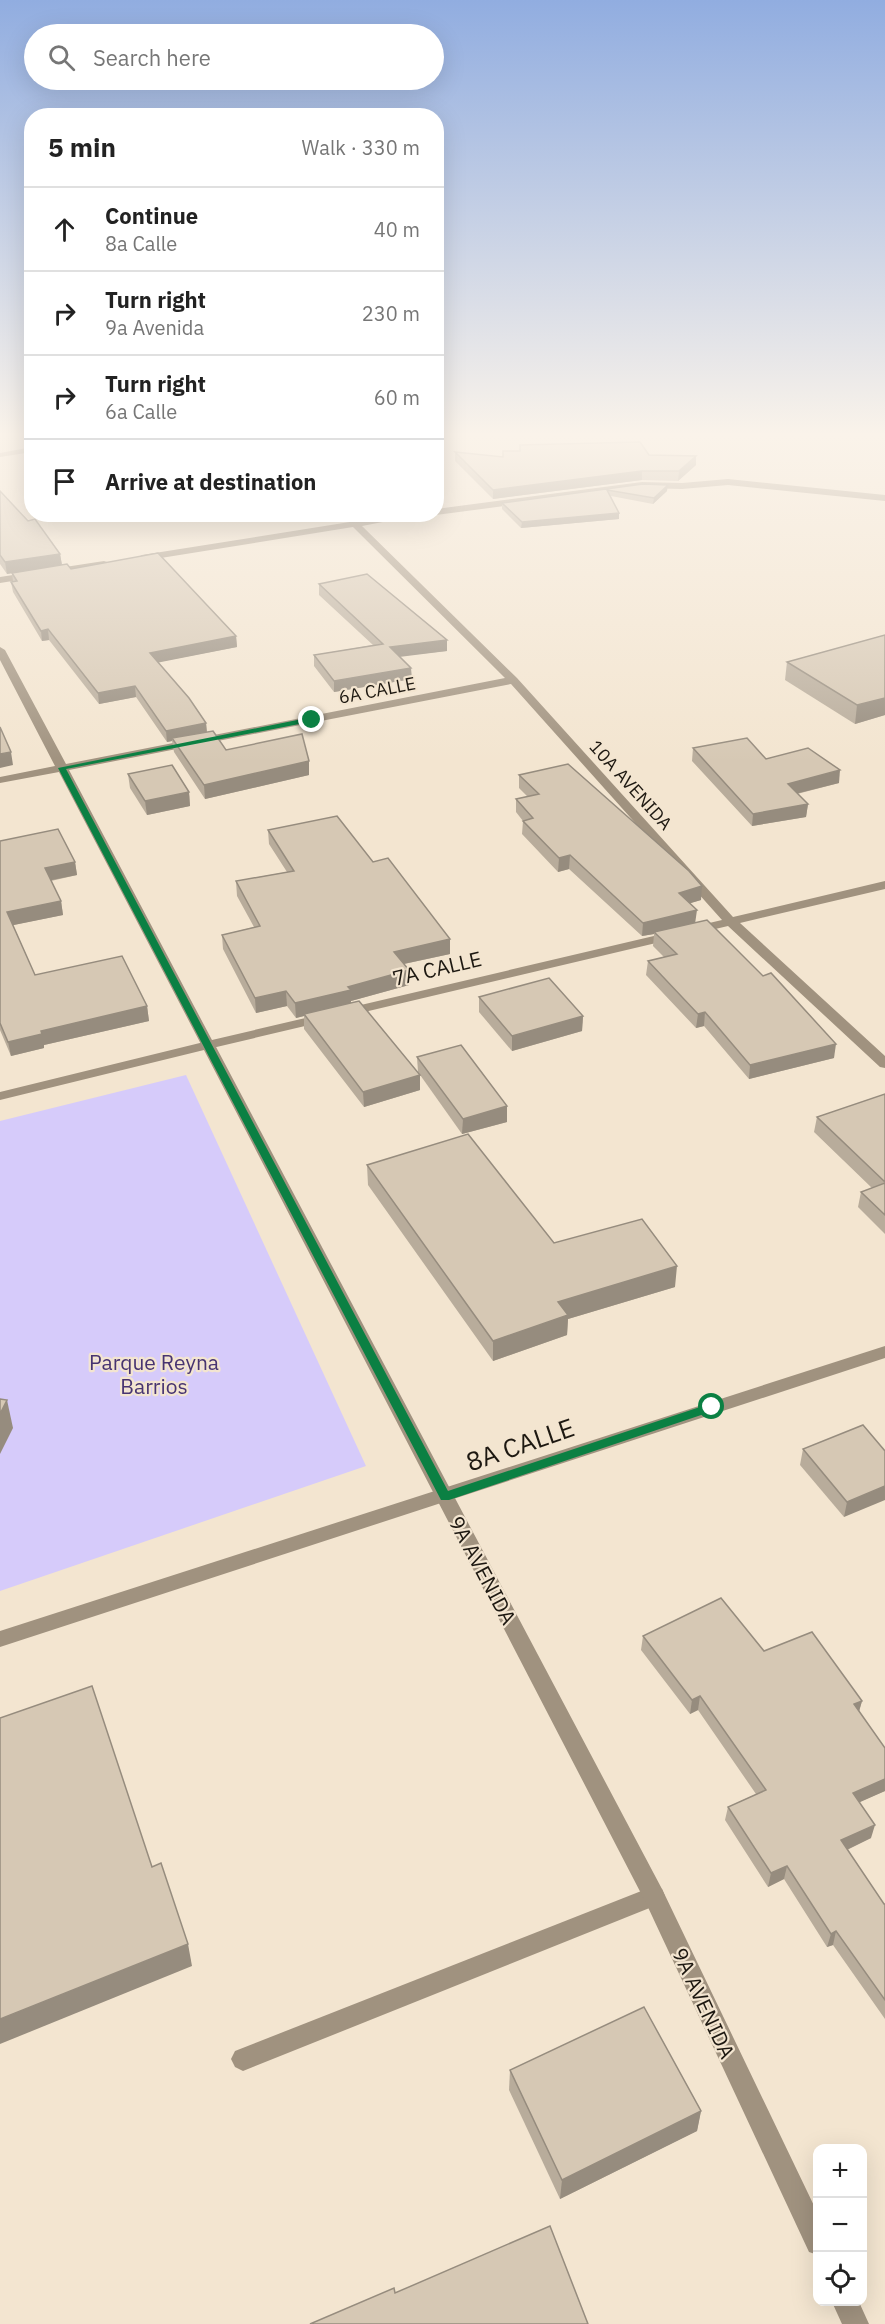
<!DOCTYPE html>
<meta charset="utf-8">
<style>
:root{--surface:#fff;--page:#f6f6f6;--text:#222;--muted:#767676;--line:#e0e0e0}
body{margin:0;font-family:"IBM Plex Sans",sans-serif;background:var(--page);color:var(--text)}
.controls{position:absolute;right:18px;bottom:18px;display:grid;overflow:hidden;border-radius:12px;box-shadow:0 6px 24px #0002}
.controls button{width:54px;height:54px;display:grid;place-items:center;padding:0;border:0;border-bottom:2px solid var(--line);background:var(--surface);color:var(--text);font:30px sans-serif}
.stop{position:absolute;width:18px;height:18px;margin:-14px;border:4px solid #0b8043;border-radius:50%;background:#fff}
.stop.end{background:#0b8043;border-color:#fff;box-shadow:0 2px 6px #0008}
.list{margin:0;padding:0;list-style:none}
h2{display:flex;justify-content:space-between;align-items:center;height:78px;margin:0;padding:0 24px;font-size:26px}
h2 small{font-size:20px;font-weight:400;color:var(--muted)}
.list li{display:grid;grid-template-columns:39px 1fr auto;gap:18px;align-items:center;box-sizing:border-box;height:84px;padding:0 24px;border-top:2px solid var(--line)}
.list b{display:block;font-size:22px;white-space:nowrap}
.list p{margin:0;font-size:20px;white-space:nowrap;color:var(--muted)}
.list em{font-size:20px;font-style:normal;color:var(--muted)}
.icon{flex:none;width:33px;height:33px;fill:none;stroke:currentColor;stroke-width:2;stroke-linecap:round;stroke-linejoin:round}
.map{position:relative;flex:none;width:885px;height:2324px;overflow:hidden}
.search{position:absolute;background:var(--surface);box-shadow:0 6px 24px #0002;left:24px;top:24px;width:420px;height:66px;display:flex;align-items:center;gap:15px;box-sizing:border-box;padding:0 21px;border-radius:33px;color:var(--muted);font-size:22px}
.panel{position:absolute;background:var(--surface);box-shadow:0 6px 24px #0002;left:24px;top:108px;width:420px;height:414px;border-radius:24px}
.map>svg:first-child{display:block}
</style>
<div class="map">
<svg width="885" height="2324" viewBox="0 0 885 2324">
<rect width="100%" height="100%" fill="#f3e5d0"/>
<polygon fill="#d6cbfa" points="186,1075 366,1466 0,1591 0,1121"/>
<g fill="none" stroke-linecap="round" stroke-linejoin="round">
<polygon fill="#a0927f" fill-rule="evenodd" points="654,1886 662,1889 665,1896 662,1903 243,2071 235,2067 231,2059 235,2051"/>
<g fill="#a0927f" fill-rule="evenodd">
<polygon points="32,447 32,452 0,457 0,453"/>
<polygon points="728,479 885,495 885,501 728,485 682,489 642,488 436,515 435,514 436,509 642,482 682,483"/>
<path d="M400,514H424L362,526L517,678L733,917L885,881V889L740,923L885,1056V1068L880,1067L728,926L208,1049L203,1048L59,772L0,783V777L55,766L0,660V647L5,650L66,764L505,678L353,527L142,561L137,558L142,555ZM511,684L722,920L212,1040L69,770Z"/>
<polygon points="104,561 107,562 107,566 0,583 0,577"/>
<polygon points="885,1346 885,1358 0,1647 0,1631"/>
</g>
<g fill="#a0927f" fill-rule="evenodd">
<polygon points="208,1041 215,1045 662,1889 818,2214 818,2255 809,2252 646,1903 204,1050 0,1100 0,1092"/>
<polygon points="832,2302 859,2302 869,2324 842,2324"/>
</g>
</g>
<g fill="#b8ac9b">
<polygon points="455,452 503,457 649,455 696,456 696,465 678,481 642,480 493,499 455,461"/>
<polygon points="643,484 667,491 653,504 611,496 619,519 521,528 502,509 502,503"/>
<polygon points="0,491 60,554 62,565 236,636 237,647 158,662 206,723 207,732 226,750 309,761 309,775 205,799 174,752 172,741 167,742 136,697 99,704 49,640 42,641 13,592 11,582 13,581 12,573 7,574 0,564"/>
<polygon points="319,584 447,651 400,656 412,679 334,692 314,666 314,655 373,645 319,595"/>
<polygon points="885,635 885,715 855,724 785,680 787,662"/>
<polygon points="693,748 766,759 839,783 797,794 808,804 806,817 752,826 692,761"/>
<polygon points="128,774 189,792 190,806 147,815 130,788"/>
<polygon points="519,775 701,900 690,903 695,923 834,1058 749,1079 704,1026 696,1028 646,975 648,961 664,957 653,946 654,934 642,936 569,869 558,872 522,834 523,821 516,812 516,799 528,797 519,788"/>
<polygon points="268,830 373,862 450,939 450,954 404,964 409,970 409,985 351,1001 351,1002 420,1090 364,1107 304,1029 304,1016 296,1018 287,1006 256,1013 223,949 222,935 254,927 237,896 236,881 287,872 269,844"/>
<polygon points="0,841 75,862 77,875 51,881 61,901 63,915 13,925 35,975 147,1006 149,1021 44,1045 44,1048 11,1056 0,1030"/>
<polygon points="479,997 583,1016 582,1031 512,1051 479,1012"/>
<polygon points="417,1057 507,1122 462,1134 418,1072"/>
<polygon points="885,1094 885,1234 858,1207 861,1192 872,1188 814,1132 817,1117"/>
<polygon points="367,1165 554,1243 675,1287 568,1319 567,1335 493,1361 368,1185"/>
<polygon points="803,1449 885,1451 844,1517 800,1465"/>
<polygon points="643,1636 764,1651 862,1701 859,1711 885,1748 885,1791 859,1802 871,1838 847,1850 884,1904 885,1904 885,2019 833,1945 827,1947 784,1879 768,1887 725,1820 728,1807 756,1794 698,1710 690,1714 641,1650"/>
<polygon points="510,2070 701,2111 697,2131 560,2199 509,2090"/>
</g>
<g fill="#968c7e">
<polygon points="696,456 696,465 678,481 679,471"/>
<polygon points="642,471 642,480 493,499 493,490"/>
<polygon points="668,485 667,491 653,504 654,498"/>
<polygon points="619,513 619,519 521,528 522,522"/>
<polygon points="60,554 62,565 7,574 5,562"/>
<polygon points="48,629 49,640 42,641 41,631"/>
<polygon points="236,636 237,647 151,664 150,653"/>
<polygon points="447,640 447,651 391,658 390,647"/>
<polygon points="411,668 412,679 334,692 334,681"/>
<polygon points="135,686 136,697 99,704 98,693"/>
<polygon points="885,698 885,715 855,724 857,705"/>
<polygon points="206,723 207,734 172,738 172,741 167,742 166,731"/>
<polygon points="11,752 13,765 0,768 0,754"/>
<polygon points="309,761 309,775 205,799 204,785"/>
<polygon points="840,770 839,783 787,796 788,784"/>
<polygon points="189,792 190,806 147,815 145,801"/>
<polygon points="808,804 806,817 752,826 753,814"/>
<polygon points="570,855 569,869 558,872 559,858"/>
<polygon points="75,862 77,875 47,881 45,868"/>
<polygon points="702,886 701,900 678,907 679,893"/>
<polygon points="61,901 63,915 9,926 7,912"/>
<polygon points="697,910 695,924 654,932 654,934 642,936 643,923"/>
<polygon points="450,939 450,954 394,966 394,952"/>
<polygon points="409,970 409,985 351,1001 351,1005 304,1014 304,1016 296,1018 295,1003 348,987"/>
<polygon points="286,991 287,1006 256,1013 255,998"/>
<polygon points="147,1006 149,1021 44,1045 44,1048 11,1056 8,1042 41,1031"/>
<polygon points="705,1012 704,1026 696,1028 698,1014"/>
<polygon points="583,1016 582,1031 512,1051 512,1036"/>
<polygon points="836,1044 834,1058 749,1079 750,1065"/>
<polygon points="420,1075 420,1090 364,1107 363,1092"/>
<polygon points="507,1106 507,1122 462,1134 463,1119"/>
<polygon points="677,1266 675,1287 568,1319 567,1335 493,1361 493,1341 558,1302"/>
<polygon points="7,1400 13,1428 0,1454 0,1414"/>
<polygon points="885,1486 885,1500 844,1517 847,1502"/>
<polygon points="700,1696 698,1710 690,1714 692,1700"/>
<polygon points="862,1701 858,1715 854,1704"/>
<polygon points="885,1779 885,1791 849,1807 853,1793"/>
<polygon points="875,1825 871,1838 838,1854 841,1840"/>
<polygon points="787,1866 784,1879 768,1887 771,1873"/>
<polygon points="836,1931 833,1945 827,1947 831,1934"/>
<polygon points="188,1944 192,1966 0,2044 0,2019"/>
<polygon points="701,2111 697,2131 560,2199 562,2180"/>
</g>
<g fill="#d6c8b4" stroke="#968c7e" stroke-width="1.5">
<polygon points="640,442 649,455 696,456 679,471 642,471 493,490 455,452 503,457 503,451 520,451 520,445"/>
<polygon points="643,484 668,485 654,498 607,490 619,513 522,522 502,503"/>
<polygon points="0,491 28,521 35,519 60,554 5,562 0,555"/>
<polygon points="158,553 236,636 150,653 189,698 206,723 166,731 135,686 98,693 48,629 41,631 11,582 17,581 12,573 67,564 71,569"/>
<polygon points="367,574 447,640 390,647 411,668 334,681 314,655 383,644 319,584"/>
<polygon points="885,635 885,698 857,705 787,662"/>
<polygon points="0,727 11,752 0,754"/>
<polygon points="213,731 226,750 302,734 309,761 204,785 172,738"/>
<polygon points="747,738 766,759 808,748 840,770 788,784 808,804 753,814 693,748"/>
<polygon points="568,764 689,871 702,886 679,893 697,910 643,923 570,855 559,858 523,821 533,818 516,799 539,794 519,775"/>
<polygon points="172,765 189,792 145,801 128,774"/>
<polygon points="337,816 373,862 388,858 450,939 394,952 409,970 348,987 351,990 295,1003 286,991 255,998 222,935 260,926 236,881 294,871 268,830"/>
<polygon points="58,829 75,862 45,868 61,901 7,912 35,975 122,956 147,1006 41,1031 42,1034 8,1042 0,1023 0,841"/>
<polygon points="707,920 763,976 771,973 836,1044 750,1065 705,1012 698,1014 648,961 677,954 654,932"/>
<polygon points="549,978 583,1016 512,1036 479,997"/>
<polygon points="359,1001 420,1075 363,1092 304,1014"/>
<polygon points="461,1045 507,1106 463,1119 417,1057"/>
<polygon points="885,1094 885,1182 817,1117"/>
<polygon points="468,1134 554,1243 642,1219 677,1266 558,1302 568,1315 493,1341 367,1165"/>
<polygon points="885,1183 885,1215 861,1192"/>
<polygon points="0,1399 7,1400 0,1414"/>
<polygon points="863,1425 885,1451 885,1486 847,1502 803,1449"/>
<polygon points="721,1598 764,1651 812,1632 862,1701 854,1704 885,1748 885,1779 853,1793 875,1825 841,1840 884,1904 885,1904 885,2000 836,1931 831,1934 787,1866 771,1873 728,1807 766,1790 700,1696 692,1700 643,1636"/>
<polygon points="92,1686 152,1867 161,1863 188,1944 0,2019 0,1718"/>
<polygon points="644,2007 701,2111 562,2180 510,2070"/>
<polygon points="550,2226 588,2324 310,2324 394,2288 395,2293"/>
</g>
<linearGradient id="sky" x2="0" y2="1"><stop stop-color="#91ade0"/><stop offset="0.57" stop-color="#faf3ea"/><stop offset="1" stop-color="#faf3ea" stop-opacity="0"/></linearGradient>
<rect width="885" height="762" fill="url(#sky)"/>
<polygon fill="#0b8043" points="312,717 315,721 66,769 448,1491 712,1403 717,1407 716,1410 449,1500 441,1500 58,768"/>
<g text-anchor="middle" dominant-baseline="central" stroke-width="4.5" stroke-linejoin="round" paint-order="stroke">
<g font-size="18" fill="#1d1811" stroke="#f3e5d0">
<text transform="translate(377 690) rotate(-11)">6A CALLE</text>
<text transform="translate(631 785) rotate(48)">10A AVENIDA</text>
</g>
<g font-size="21" fill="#1d1811" stroke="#f3e5d0">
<text transform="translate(437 968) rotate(-13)">7A CALLE</text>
<text transform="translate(483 1570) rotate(62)">9A AVENIDA</text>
<text transform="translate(704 2003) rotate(65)">9A AVENIDA</text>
</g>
<g font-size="21" fill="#473471" stroke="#f3e5d0">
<text x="154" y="1362">Parque Reyna<tspan x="154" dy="24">Barrios</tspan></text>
</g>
<g font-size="26" fill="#1d1811" stroke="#f3e5d0">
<text transform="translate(520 1444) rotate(-19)">8A CALLE</text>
</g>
</g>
</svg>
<div class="controls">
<button>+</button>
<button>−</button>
<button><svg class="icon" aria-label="locate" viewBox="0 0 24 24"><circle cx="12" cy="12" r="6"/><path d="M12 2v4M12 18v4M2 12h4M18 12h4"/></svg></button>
</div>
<div class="stop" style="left:712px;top:1407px"></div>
<div class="stop end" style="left:312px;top:720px"></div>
<div class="search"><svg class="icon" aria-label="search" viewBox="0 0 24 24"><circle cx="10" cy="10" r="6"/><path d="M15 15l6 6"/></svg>Search here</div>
<section class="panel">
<h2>5 min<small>Walk · 330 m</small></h2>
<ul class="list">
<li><svg class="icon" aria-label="ahead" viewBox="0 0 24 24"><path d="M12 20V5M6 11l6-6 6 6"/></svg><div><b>Continue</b><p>8a Calle</p></div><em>40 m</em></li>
<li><svg class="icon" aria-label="right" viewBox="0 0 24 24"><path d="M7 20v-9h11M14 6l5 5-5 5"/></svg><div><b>Turn right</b><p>9a Avenida</p></div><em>230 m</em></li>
<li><svg class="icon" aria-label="right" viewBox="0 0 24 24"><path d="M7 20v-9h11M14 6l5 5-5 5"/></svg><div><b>Turn right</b><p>6a Calle</p></div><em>60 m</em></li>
<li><svg class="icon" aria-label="arrive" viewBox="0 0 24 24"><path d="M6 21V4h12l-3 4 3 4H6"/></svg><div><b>Arrive at destination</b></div></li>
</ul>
</section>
</div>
